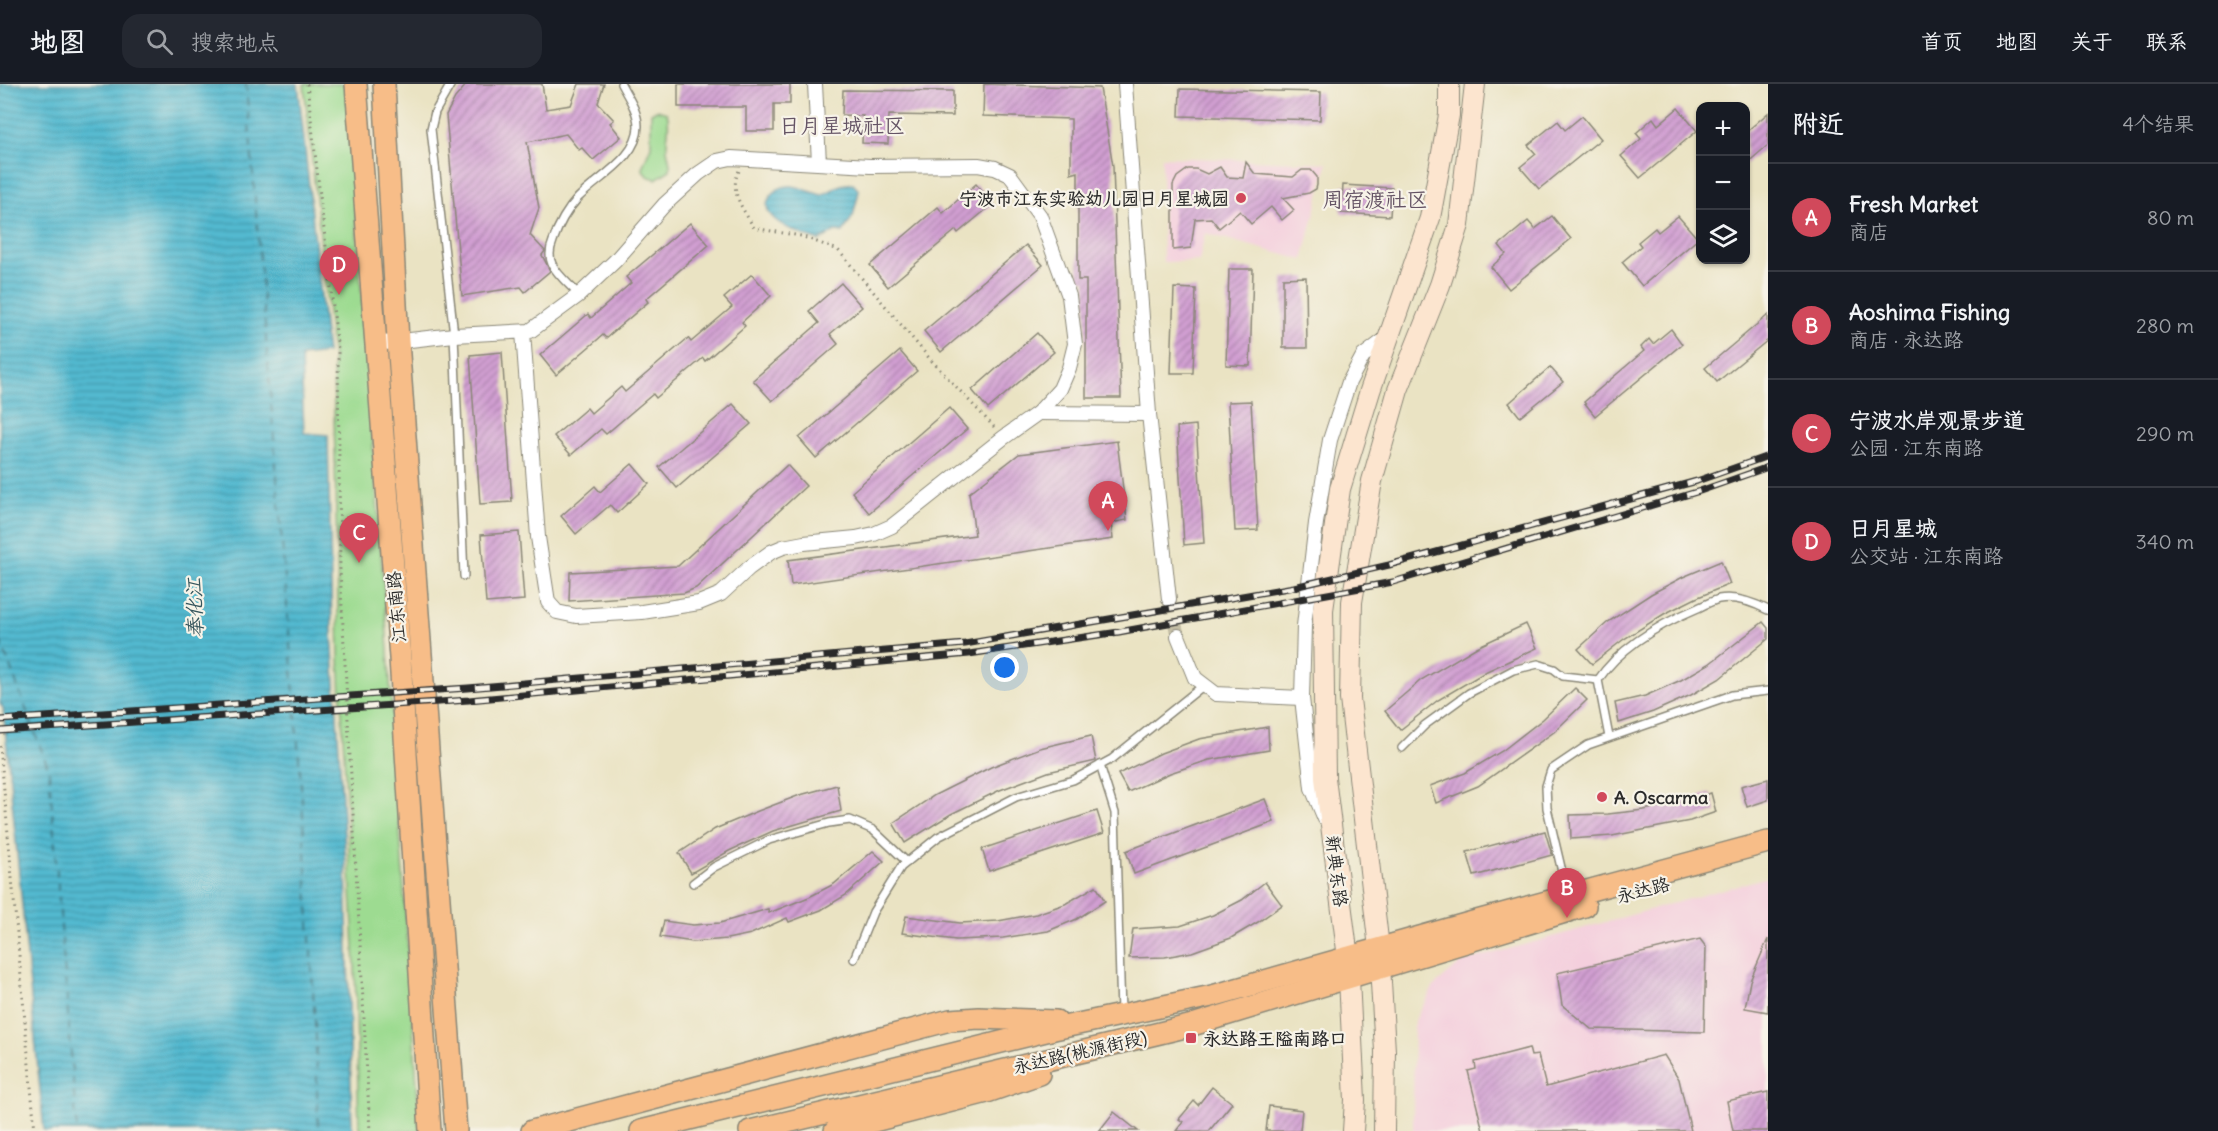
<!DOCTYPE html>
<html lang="zh">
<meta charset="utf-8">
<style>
:root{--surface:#171b24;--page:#242831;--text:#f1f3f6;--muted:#9ea1a6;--line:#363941;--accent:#d1495b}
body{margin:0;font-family:Delius,"LXGW WenKai TC",sans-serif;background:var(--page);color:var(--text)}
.controls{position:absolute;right:18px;top:18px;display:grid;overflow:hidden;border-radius:12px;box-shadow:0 2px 4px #0004}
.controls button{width:54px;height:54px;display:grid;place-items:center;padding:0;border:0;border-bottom:2px solid var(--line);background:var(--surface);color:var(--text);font:30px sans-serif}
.you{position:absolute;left:1005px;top:584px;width:21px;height:21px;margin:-15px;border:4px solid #fff;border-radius:50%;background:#1a73e8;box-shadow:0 0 0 9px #1a73e833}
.badge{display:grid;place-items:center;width:39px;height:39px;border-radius:50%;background:var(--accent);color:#fff;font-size:20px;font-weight:700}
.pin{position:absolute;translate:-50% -50px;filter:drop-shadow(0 2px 3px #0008)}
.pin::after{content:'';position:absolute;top:32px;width:21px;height:18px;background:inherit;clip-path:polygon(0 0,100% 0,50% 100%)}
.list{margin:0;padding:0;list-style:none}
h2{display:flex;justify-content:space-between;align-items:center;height:78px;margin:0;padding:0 24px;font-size:26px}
h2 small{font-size:20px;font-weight:400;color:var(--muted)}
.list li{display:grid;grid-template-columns:39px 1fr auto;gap:18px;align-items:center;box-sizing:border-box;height:108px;padding:0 24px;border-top:2px solid var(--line)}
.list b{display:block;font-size:22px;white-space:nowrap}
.list p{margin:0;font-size:20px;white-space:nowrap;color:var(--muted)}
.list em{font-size:20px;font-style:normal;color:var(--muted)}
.icon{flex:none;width:33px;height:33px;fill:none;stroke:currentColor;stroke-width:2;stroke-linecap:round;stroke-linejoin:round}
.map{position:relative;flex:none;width:1768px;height:1047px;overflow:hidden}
header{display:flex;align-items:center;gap:36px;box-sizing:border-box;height:84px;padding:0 30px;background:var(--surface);border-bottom:2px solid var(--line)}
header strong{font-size:28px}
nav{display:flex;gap:33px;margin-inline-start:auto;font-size:21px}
.search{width:420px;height:54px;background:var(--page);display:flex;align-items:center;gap:15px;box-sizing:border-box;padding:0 21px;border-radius:18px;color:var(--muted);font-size:22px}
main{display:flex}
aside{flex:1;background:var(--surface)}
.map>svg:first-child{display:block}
</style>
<header>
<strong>地图</strong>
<div class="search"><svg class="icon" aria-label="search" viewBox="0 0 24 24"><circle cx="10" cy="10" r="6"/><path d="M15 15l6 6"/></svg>搜索地点</div>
<nav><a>首页</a><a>地图</a><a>关于</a><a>联系</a></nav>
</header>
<main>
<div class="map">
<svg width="1768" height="1047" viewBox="0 0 1768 1047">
<defs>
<pattern id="water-rules" width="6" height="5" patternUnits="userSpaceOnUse" patternTransform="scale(1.5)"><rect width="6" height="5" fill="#52b9d0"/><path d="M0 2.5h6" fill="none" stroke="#4497a9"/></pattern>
<pattern id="building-hatch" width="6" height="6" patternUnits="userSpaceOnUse" patternTransform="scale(1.5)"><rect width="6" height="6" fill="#d19fd2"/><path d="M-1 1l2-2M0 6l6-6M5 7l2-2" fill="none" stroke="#aa82ab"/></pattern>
</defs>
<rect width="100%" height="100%" fill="#f7f3e8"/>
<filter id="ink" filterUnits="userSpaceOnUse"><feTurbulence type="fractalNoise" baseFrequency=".0167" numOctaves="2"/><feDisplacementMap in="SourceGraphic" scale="12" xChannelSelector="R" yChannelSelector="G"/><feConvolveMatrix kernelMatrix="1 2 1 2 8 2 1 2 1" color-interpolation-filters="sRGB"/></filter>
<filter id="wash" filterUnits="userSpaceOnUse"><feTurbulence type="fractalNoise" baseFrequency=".008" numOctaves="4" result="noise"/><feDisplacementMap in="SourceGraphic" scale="24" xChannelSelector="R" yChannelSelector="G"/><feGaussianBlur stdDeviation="1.35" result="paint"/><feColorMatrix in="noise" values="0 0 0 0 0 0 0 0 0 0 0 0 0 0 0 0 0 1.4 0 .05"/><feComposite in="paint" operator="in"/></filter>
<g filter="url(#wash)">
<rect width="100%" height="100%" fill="#eae3c3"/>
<g fill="#f4cfdd">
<polygon points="1162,73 1327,79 1303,176 1205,149 1199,177 1163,178"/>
<polygon points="1768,793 1768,1047 1413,1047 1414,938 1434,902 1462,878"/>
</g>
<g fill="#9ddb91" stroke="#64835e" stroke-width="1.5">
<polygon points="304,0 346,0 386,537 420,1047 359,1047 355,883 339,574 333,275"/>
<path d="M657,26L667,29C671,42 666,52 667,65C668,73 671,79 670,86L656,95L647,92L642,84L651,62V29Z"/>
</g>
<g fill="url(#water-rules)" stroke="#3e727e" stroke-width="1.5">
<polygon points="0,0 298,0 327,269 301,272 304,349 328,351 332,549 346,783 352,1047 44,1047 3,624 0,619"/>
<path d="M853,99L859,107L853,132L843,148L835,147L819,157C804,151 755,136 770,113C774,106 782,102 790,102C801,102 811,109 822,111L841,101Z"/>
</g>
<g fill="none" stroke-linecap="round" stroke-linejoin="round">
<g stroke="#37565d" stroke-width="1.5" stroke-dasharray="8 6" stroke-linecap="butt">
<polyline points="246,0 301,699 316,956 318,1047"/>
<polyline points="0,556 49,686 77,1047"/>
</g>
</g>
<g id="blocks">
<g fill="url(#building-hatch)">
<polygon points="467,0 542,0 546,25 571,21 579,0 604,0 598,19 614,36 610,39 621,53 593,76 582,64 579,66 566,50 527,58 539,124 530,151 545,167 542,171 550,187 525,208 521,203 462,212 446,31 455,14"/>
<polygon points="678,0 790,0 790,20 774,20 774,47 746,47 746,23 678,23"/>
<polygon points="984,0 1100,4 1113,82 1121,314 1086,314 1086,196 1078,196 1078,88 1071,90 1071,35 983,32"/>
<polygon points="1180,5 1321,8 1320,36 1179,32"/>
<polygon points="843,6 953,7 953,32 889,31 888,60 862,59 863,32 842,31"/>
<polygon points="1678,24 1697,47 1640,94 1621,72 1641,55 1636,49 1653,34 1658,41"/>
<polygon points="1768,29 1768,61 1746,80 1746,48"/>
<polygon points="1582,32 1601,55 1539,105 1520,83 1536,70 1528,61 1558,37 1565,46"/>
<polygon points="1246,78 1255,90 1293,93 1302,86 1311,86 1317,93 1317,101 1316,105 1309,109 1283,114 1294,126 1282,136 1271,123 1251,140 1240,127 1219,144 1211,134 1195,135 1191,164 1173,166 1173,101 1177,93 1188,85 1196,85 1207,90 1220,83 1227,93 1243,94"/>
<polygon points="976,100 993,120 958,149 956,146 888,203 870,181 938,123 943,129"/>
<polygon points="1343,101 1392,104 1390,132 1341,129"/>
<polygon points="1552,132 1571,155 1509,205 1491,183 1506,170 1499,161 1528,137 1535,145"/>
<polygon points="1678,132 1698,155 1642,202 1622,178 1641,162 1638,158 1655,144 1658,148"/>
<polygon points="690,139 709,161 646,215 648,218 606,254 603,251 556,291 540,271 588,230 591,234 631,199 626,193"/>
<polygon points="1026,161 1043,181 941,268 924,247"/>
<polygon points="1229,185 1253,185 1250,282 1226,281"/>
<polygon points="752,190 771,212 742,238 745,242 705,277 703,274 656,314 653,310 606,350 601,345 571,371 554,352 587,324 591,329 621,303 625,308 688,254 691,258 732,223 724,214"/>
<polygon points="1306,193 1307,264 1283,264 1283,194"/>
<polygon points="841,199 862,223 830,250 838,260 772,317 753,296 819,239 809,227"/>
<polygon points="1174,204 1196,205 1193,289 1171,289"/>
<polygon points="1768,231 1768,256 1717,298 1705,284"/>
<polygon points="1671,245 1682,260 1595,332 1584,318 1644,267 1641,263 1649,255 1653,260"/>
<polygon points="1037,249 1054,268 988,325 972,306"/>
<polygon points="900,267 917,287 816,374 799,354"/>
<polygon points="502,268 512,418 480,420 470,271"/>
<polygon points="1550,283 1563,298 1520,333 1509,319"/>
<polygon points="1251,317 1258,446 1235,447 1228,318"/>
<polygon points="733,320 751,340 677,404 659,383"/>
<polygon points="949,324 967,345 869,429 852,408"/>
<polygon points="1196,341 1204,459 1184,461 1177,343"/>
<polygon points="1117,357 1127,436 1111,439 1113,455 791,501 788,476 975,451 969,409 1019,370"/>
<polygon points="632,380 649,400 617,429 610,421 576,450 561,432 595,402 600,408"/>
<polygon points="787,381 806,402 696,504 684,509 569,517 570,488 678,482"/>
<polygon points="519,448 524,516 486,519 481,451"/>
<polygon points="1721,477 1730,500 1696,514 1664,530 1624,555 1592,580 1578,565 1608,538 1651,510 1683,493"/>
<polygon points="1763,538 1768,544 1768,555 1719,595 1691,611 1653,628 1619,639 1615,619 1645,612 1681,596 1709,580"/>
<polygon points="1526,540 1537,564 1487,587 1438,616 1400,646 1385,627 1421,596 1477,563"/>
<polygon points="1575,604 1587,616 1554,648 1478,702 1436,719 1430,702 1465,689 1502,667 1543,635"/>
<polygon points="1268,643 1269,666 1209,676 1170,689 1128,708 1118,690 1161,669 1199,655"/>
<polygon points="1091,652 1096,677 1048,688 1000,706 951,730 905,759 893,739 935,711 991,683 1040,664"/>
<polygon points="1768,695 1768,716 1747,723 1741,702"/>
<polygon points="837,701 841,727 773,747 729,767 691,789 679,769 715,745 758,727 800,711"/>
<polygon points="1711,709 1716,728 1690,737 1612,752 1571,755 1570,731 1608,730 1644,726 1680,718"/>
<polygon points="1265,715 1274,738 1134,790 1126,767"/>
<polygon points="1097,727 1104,749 989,787 982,765"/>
<polygon points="1545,747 1552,771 1474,792 1467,768"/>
<polygon points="873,767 884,777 846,811 821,826 789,838 787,834 751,850 727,855 693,858 660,853 664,837 693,841 720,839 768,825 769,829 809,813 834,800"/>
<polygon points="1265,798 1282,821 1258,838 1231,854 1192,868 1165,873 1129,874 1133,845 1180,842 1213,831 1242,816"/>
<polygon points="1096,802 1105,817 1077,835 1048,847 1003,854 956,856 902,849 906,832 960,839 998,837 1036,830 1065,820"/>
<polygon points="1700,855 1706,863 1704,948 1591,945 1562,921 1557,889"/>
<polygon points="1768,855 1768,928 1745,924 1750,897"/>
<polygon points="1529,964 1531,972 1538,971 1546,1003 1664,971 1679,995 1691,1047 1483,1047 1468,987 1476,985 1475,978"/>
<polygon points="1212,1003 1232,1019 1209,1047 1176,1047 1183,1038 1179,1035 1194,1017 1198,1021"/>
<polygon points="1768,1008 1768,1047 1733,1047 1727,1017"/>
<polygon points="1269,1022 1302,1026 1300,1047 1266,1047"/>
<polygon points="1114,1028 1138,1047 1099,1047"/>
</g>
</g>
</g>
<g filter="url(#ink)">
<use href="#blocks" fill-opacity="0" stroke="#8a8777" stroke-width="1.5"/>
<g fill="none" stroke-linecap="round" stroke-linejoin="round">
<polyline stroke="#c4bea5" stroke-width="14" stroke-dasharray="14 7" stroke-linecap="butt" points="1169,515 1178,552"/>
<g stroke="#8a8777" stroke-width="10">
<g id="service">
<polyline points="451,0 435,28 431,45 454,251 464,492"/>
<path d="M579,211C571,202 557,191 552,180C549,173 550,164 553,157C558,142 567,126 578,114C598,93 638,74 638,42C638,27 628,13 621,0"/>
<path d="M1609,653L1598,596C1621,562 1660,540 1698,524C1704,521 1712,517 1719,515C1735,512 1754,519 1768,526"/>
<polyline points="1402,664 1425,641 1469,609 1513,586 1538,580 1554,585 1563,592 1598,596"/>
<polyline points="1100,681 1115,729 1121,929"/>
<polyline points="693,799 714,783 769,756 829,739 850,736 873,746 907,778"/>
<polyline points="1567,809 1547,724 1546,702 1551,686 1588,661 1732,611 1768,607"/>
<polyline points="854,875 873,828 901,783 938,753 1016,713 1073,696 1112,675 1204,601"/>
</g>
</g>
<g stroke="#8a8777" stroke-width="16">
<g id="minor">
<polyline points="815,0 819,79"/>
<polyline points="1125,0 1149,330 1169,515"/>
<polyline points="375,260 454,251 530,247 579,211 615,177 664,121 698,90 717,77 731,74 870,82 978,81 995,84 1010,91 1040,132 1069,212 1075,260 1069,284 1060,305 1038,329 1003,354 892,442 874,450 856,454 804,459 783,463 771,468 749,484 721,510 699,519 642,528 576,532 557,528 548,518 538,453 523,248"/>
<polyline points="1038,329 1149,330"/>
<polyline points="1178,552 1195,594 1216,610 1302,614"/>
<polyline points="1325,735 1312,704 1302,614 1304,542 1316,439 1330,356 1349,298 1363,272 1388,253"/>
</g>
</g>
<g stroke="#8a8777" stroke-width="22">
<g id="secondary">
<polyline points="1353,1047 1355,1016 1348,874 1325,694 1323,526 1340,405 1370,307 1430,134 1449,31 1449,0"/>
<polyline points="1384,1047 1385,967 1379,864 1350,615 1352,518 1372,397 1398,306 1440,201 1459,141 1475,0"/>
</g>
</g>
<g stroke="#8a8777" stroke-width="24">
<g id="primary">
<polyline points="356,0 400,574 430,1047"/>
<polyline points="384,0 398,257 456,1047"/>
<polyline points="532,1047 950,936 979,934 1056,937"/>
<polyline points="641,1047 1054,945 1212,912 1469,839 1768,758"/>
<polyline points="750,1047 1189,942 1585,822"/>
<polyline points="835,1047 987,1008 1039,990"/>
</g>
</g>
<g stroke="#8a8777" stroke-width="3" stroke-dasharray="1.5 4.5" stroke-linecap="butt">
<polyline points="307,0 338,265 340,486 370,1047"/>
<path d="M739,87C728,107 744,126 754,144L801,152L838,166L930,275L994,343"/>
<polyline points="0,662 35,1047"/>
</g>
<use href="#service" stroke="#fff" stroke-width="7"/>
<use href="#minor" stroke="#fff" stroke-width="14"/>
<use href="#secondary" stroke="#fce5cf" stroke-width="20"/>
<use href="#primary" stroke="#f7bd88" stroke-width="21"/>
<g stroke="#2b2b2b" stroke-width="7">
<g id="rail">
<polyline points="0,636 468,604 965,560 1294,503 1389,481 1697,397 1768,372"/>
<polyline points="0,647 469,616 969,570 1119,548 1393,498 1700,407 1768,383"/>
</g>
</g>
<use href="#rail" stroke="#f7f3e8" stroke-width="4.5" stroke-dasharray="14" stroke-linecap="butt"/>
</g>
</g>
<g fill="#d1495b" stroke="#f7f3e8" stroke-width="2">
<circle cx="1241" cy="114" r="6"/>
<circle cx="1602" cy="713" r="6"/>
<rect x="1185" y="948" width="12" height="12" rx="3"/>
</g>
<g text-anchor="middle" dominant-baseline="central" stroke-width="4.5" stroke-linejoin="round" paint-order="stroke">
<g font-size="18" font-weight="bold" fill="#2b2b2b" stroke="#f7f3e8" text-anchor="start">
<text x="1229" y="114" text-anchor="end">宁波市江东实验幼儿园日月星城园</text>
<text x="1614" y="713">A. Oscarma</text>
<text x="1203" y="954">永达路王隘南路口</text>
</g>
<g font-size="18" fill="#2b2b2b" stroke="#f7f3e8">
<text transform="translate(396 523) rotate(-95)">江东南路</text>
<text transform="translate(1337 787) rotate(83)">新典东路</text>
<text transform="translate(1643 806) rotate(-15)">永达路</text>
<text transform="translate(1080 968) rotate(-13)">永达路(桃源街段)</text>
</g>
<g font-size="20" font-style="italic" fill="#37565d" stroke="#f7f3e8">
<text transform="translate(194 524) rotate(-92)">奉化江</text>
</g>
<g font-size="21" fill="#655465" stroke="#f7f3e8">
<text x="842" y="41">日月星城社区</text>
<text x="1375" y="115">周宿渡社区</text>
</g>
</g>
</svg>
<div class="controls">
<button>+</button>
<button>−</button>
<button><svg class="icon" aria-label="layers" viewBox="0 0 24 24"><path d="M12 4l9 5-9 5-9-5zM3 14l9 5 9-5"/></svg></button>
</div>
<div class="you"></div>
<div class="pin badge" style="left:1108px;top:447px">A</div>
<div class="pin badge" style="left:1567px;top:834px">B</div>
<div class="pin badge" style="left:359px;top:479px">C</div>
<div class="pin badge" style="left:339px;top:211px">D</div>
</div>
<aside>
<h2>附近<small>4个结果</small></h2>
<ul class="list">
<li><span class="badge">A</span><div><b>Fresh Market</b><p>商店</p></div><em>80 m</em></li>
<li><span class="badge">B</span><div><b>Aoshima Fishing</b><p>商店 · 永达路</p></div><em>280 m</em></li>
<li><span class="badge">C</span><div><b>宁波水岸观景步道</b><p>公园 · 江东南路</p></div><em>290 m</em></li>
<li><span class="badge">D</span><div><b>日月星城</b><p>公交站 · 江东南路</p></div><em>340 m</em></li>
</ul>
</aside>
</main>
